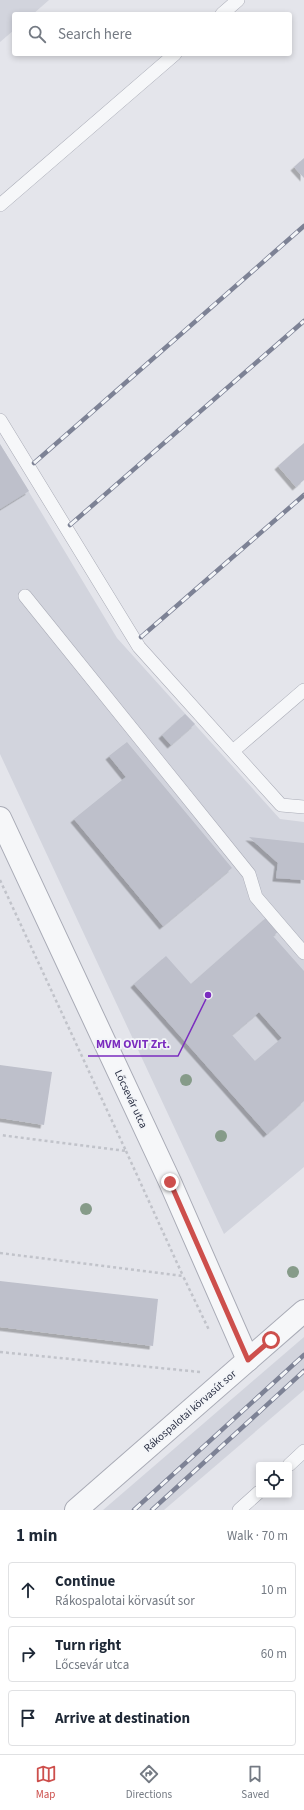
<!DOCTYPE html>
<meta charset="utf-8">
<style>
:root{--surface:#fff;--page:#f6f6f7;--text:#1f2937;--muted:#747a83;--line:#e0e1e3;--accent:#cd4f4c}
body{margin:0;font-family:"Source Sans 3",sans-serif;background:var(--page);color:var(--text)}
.controls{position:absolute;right:12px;bottom:12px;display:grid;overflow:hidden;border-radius:4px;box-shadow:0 2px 6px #0003}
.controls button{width:36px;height:36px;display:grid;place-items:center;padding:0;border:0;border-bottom:1px solid var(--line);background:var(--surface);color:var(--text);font:20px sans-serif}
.stop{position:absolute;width:12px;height:12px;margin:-9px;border:3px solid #cd4f4c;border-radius:50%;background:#fff}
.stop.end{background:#cd4f4c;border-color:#fff;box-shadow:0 1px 4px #0008}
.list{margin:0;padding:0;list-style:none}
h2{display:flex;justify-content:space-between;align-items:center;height:52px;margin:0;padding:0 16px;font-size:17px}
h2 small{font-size:13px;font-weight:400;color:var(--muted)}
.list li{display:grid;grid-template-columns:26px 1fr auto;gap:12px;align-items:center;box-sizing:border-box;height:56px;margin:0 8px 8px;padding:0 8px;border:1px solid var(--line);border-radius:4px}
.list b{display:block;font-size:15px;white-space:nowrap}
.list p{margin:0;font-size:13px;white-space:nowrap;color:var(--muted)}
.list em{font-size:13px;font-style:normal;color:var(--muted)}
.icon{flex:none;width:22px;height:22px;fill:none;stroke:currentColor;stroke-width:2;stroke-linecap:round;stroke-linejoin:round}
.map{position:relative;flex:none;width:304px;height:1510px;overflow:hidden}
.search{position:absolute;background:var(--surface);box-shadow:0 2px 6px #0003;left:12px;right:12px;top:12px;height:44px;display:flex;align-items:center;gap:10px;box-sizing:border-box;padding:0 14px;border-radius:4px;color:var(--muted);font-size:15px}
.sheet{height:244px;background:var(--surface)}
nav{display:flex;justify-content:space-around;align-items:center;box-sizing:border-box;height:56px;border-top:1px solid var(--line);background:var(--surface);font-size:11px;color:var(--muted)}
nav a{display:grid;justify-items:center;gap:2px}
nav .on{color:var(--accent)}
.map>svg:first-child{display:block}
</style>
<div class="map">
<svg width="304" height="1510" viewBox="0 0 304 1510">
<defs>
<filter id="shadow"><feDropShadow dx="-3.5" dy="3.5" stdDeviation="0" flood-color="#0004"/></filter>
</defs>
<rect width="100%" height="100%" fill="#e4e5eb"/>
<g fill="#d2d4dd">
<polygon points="0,0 49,0 33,14 14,14 14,30 0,42"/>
<polygon points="0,444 117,638 280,819 304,822 304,1167 224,1234 0,754"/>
<polygon points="304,1337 304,1390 164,1510 103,1510"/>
</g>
<g fill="#bec0cb" fill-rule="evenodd" filter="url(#shadow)">
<polygon points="304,158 304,178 294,167"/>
<polygon points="304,443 304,480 296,487 278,466"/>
<polygon points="0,444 29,491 0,509"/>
<polygon points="185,714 195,724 171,745 162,735"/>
<polygon points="127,742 232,868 163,926 74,819 126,777 109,756"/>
<polygon points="249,837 304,843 304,880 276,878 278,863"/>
<path d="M267,917L279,931L273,936L304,971V1101L267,1134L134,984L166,956L191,984ZM259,1012L282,1038L255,1061L232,1035Z"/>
<polygon points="0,1065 52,1072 44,1125 0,1118"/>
<polygon points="0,1281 158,1299 153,1346 0,1327"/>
</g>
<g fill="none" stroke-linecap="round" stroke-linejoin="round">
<g stroke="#a9abb6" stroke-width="14">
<g id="service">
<polyline points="222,14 238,0"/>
<polyline points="0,205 175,54"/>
<polyline points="0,420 139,647 281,805 304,807"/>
<polyline points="25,596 249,874 256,897 304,953"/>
<polyline points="233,751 304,690"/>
<polyline points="289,1465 304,1451"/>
<polyline points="239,1510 259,1492"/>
</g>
</g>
<g stroke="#a9abb6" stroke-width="24">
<g id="minor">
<polyline points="0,818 170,1182 248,1360"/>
<polyline points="76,1510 304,1311"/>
</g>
</g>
<g stroke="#c1c3ca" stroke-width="2.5" stroke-dasharray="3 3" stroke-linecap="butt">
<polyline points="0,880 126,1151 0,1135"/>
<polyline points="126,1151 183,1276"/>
<polyline points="0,1253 183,1276 209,1330"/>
<polyline points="0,1352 200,1372"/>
</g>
<use href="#service" stroke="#f6f7f9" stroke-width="13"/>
<use href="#minor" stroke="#f6f7f9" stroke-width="22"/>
<g stroke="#7d8295" stroke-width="4.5">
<g id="rail">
<polyline points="34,463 304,226"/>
<polyline points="70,525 304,321"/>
<polyline points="141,637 304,495"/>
<polyline points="134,1510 304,1355"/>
<polyline points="152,1510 304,1371"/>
</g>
</g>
<use href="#rail" stroke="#f3f5f8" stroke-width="3" stroke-dasharray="9" stroke-linecap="butt"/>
</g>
<g fill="#869b89">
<circle cx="186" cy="1080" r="6"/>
<circle cx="221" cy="1136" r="6"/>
<circle cx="86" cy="1209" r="6"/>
<circle cx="293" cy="1272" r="6"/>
</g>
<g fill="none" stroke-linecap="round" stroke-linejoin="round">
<polyline stroke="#cd4f4c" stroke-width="5" points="170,1182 248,1360 271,1340"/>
</g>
<g text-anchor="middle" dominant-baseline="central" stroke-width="3.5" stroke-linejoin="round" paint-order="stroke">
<g font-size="11" fill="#2b3044" stroke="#f3f5f8">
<text transform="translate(131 1099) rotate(65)">Lőcsevár utca</text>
<text transform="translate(190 1411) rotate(-41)">Rákospalotai körvasút sor</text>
</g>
</g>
<path fill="none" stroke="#7b2cbf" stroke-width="1.5" d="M208 995L178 1056H88"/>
<circle fill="#7b2cbf" stroke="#f3f5f8" stroke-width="1.5" cx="208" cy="995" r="4"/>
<g font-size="12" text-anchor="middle" font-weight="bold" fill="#7b2cbf" stroke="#f3f5f8" stroke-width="3.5" stroke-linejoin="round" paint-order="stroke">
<text x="133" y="1048">MVM OVIT Zrt.</text>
</g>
</svg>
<div class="controls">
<button><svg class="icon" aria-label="locate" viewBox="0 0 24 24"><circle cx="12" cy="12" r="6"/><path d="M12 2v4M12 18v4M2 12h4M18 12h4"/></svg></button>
</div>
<div class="stop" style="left:271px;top:1340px"></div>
<div class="stop end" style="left:170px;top:1182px"></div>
<div class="search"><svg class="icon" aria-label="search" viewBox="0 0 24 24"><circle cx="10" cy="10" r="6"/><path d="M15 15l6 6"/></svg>Search here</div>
</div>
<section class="sheet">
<h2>1 min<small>Walk · 70 m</small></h2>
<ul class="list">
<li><svg class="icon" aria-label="ahead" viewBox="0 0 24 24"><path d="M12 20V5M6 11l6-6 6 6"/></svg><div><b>Continue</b><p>Rákospalotai körvasút sor</p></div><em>10 m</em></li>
<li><svg class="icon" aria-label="right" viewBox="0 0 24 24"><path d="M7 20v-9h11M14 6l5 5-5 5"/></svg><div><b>Turn right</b><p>Lőcsevár utca</p></div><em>60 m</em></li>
<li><svg class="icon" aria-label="arrive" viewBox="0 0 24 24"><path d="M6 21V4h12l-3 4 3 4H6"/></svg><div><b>Arrive at destination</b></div></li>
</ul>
</section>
<nav>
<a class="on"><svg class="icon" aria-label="map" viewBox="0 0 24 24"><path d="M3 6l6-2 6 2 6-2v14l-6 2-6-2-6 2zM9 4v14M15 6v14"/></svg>Map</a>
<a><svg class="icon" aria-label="directions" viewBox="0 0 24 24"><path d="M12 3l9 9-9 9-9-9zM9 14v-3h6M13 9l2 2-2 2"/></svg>Directions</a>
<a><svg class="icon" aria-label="saved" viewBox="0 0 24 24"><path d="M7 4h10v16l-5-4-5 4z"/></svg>Saved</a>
</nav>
